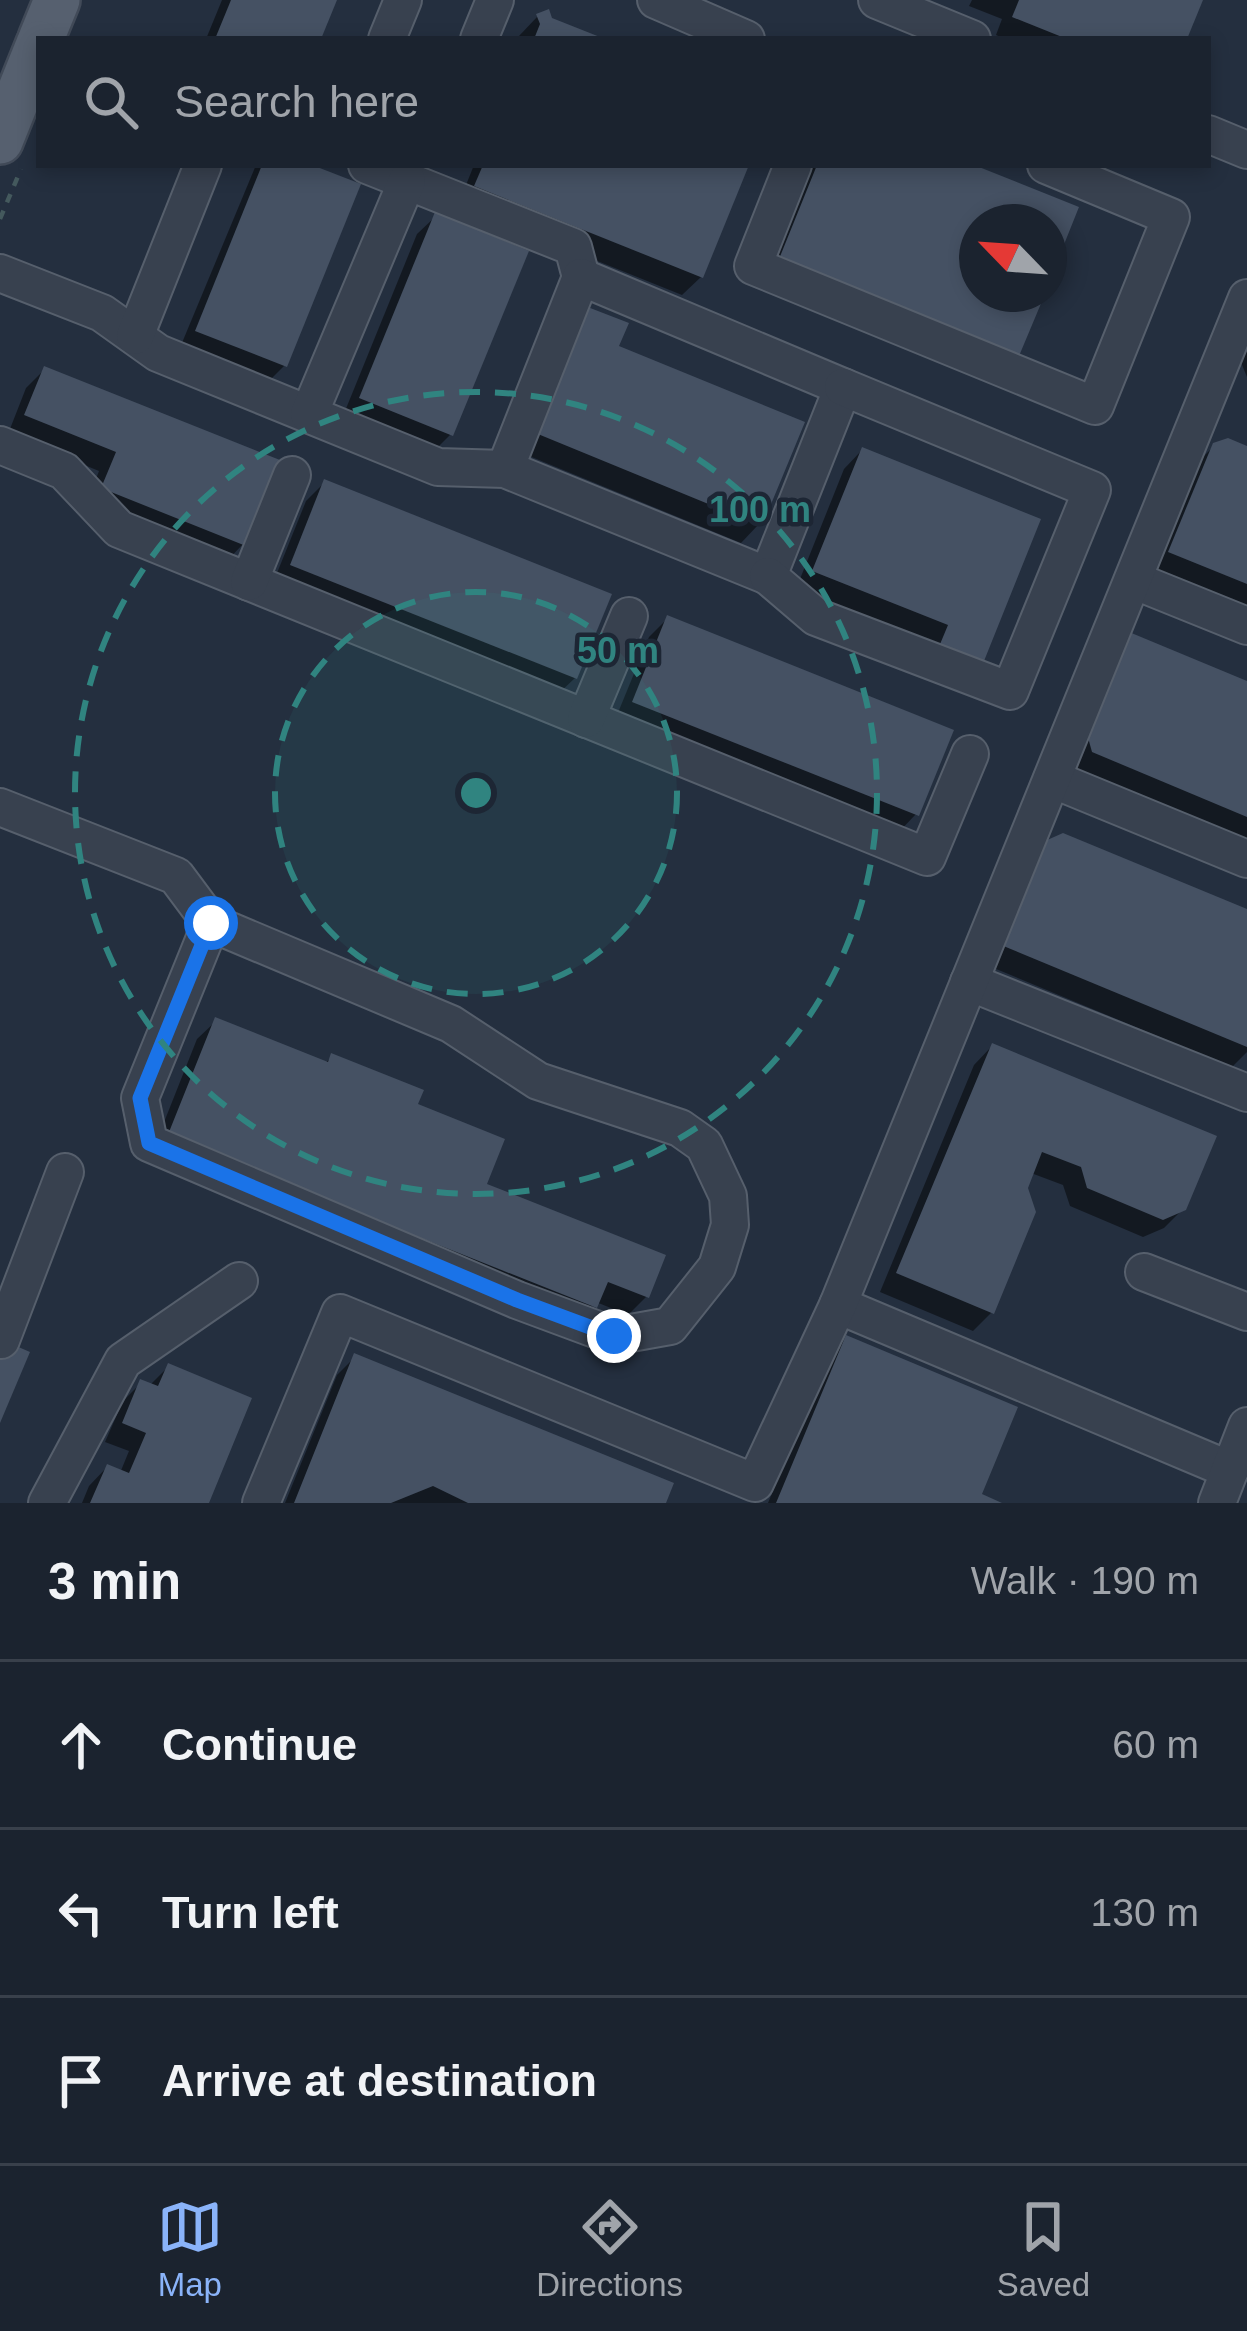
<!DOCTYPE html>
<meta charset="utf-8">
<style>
:root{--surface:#1b232f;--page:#242b37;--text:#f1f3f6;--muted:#a0a4aa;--line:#39404b;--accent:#8ab3f9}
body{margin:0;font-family:Arial,sans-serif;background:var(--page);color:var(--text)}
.compass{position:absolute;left:959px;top:204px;width:108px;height:108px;border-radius:50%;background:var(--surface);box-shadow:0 6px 18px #0003;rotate:295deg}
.stop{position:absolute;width:36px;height:36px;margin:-27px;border:9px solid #1a73e8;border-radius:50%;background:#fff}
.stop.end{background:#1a73e8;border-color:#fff;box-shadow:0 3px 12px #0008}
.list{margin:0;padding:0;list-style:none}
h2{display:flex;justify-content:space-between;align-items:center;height:156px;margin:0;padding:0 48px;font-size:51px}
h2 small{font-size:39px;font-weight:400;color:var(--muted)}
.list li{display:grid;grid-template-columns:78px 1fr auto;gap:36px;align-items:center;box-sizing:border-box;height:168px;padding:0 48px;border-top:3px solid var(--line)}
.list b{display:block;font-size:45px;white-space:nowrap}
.list em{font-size:39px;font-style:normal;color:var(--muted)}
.icon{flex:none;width:66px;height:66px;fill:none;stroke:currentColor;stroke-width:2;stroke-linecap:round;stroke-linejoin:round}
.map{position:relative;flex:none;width:1247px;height:1503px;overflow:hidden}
.search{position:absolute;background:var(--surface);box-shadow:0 6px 18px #0003;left:36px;right:36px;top:36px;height:132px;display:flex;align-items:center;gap:30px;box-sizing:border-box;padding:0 42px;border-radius:0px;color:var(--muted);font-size:45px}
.sheet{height:660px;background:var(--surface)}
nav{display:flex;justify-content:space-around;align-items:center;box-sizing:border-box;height:168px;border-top:3px solid var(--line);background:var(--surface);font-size:33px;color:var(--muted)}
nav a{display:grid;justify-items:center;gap:6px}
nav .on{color:var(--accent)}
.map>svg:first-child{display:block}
</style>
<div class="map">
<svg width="1247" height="1503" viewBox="0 0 1247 1503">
<rect width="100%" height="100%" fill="#242f3f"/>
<g fill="#0007">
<polygon points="222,0 334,0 318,39 206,39"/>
<polygon points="972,0 1200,0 1184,39 1005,39 996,35 1002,19 969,6"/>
<polygon points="537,17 550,20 597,39 520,39 519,36"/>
<polygon points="256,165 304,165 284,366 266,384 179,350"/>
<polygon points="474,165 746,165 701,277 682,295 458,205"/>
<polygon points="808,165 966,165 1076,209 1049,275 1049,222 977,222 977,294 1041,294 1017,355 762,278"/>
<polygon points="436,216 450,435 432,453 343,416 417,234"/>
<polygon points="1247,342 1247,377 1240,360"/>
<polygon points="615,348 759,524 741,543 517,451"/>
<polygon points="45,369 243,544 225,563 85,507 99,471 8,434 26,388"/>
<polygon points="1215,445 1247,449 1247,609 1152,570 1195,465"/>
<polygon points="862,450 980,664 796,589 844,469"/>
<polygon points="325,482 575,678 556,696 273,583 306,501"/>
<polygon points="668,618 916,814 898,833 615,720 649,637"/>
<polygon points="1111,654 1247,684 1247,843 1074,771"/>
<polygon points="1027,863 1247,912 1247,1052 1232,1067 984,964"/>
<polygon points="216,1021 324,1064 332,1057 414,1106 483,1186 647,1296 628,1315 596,1302 576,1325 151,1155 197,1039"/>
<polygon points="992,1046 1184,1208 1164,1228 1143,1237 1070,1206 1063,1185 1031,1173 992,1312 973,1331 880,1292 974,1065"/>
<polygon points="846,1338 978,1496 992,1503 768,1503 828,1357"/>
<polygon points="355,1357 663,1503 285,1503 337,1375"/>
<polygon points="169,1366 206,1503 82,1503 89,1486 107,1467 120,1473 129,1451 105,1442 123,1401 141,1383 149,1386"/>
</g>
<g fill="#455163">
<polygon points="231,0 337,0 321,39 215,39"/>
<polygon points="1019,0 1203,0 1187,39 1067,39 1012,17"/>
<polygon points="549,9 552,18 605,39 534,39 540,24 536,14"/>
<polygon points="262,165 312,165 361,184 287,367 195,331"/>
<polygon points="483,165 749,165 703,278 474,186"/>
<polygon points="817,165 974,165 1079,207 1049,282 1049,222 977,222 977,294 1045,294 1019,356 779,259"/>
<polygon points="435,212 529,251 453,436 359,398"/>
<polygon points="585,306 629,323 619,346 805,422 762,526 533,432"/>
<polygon points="44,366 280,460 246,546 101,488 116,452 24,415"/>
<polygon points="1228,438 1247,446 1247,584 1168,552 1213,443"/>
<polygon points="862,447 1041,519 982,666 938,649 948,625 812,571"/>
<polygon points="324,479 612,594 577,679 290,565"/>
<polygon points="667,615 954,730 919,816 632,702"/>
<polygon points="1129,632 1247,681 1247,817 1092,752 1087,734"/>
<polygon points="1063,833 1247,909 1247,1047 1001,945 1045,841"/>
<polygon points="215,1017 328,1062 331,1053 424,1090 418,1104 505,1139 487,1184 666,1255 649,1298 608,1282 597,1308 167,1137"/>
<polygon points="992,1043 1217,1136 1186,1210 1163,1220 1087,1188 1081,1167 1042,1152 1028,1188 1036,1212 994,1314 896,1273"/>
<polygon points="846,1335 1018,1407 982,1494 1002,1503 776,1503"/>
<polygon points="0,1339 30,1352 0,1423"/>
<polygon points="354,1353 674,1483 666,1503 468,1503 433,1486 391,1503 294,1503"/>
<polygon points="168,1363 252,1398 209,1503 90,1503 107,1464 129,1473 146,1433 122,1423 140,1379 158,1386"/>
</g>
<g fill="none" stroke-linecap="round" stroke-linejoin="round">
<g stroke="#565f6c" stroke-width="40">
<g id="minor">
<polyline points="656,0 746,39"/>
<polyline points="877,0 972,39"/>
<polyline points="387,39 403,0"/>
<polyline points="479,39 495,0"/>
<polyline points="1208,134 1247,150"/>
<polyline points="367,165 573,247 581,277"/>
<polyline points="793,165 753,266 1095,406 1171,217 1046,165"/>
<polyline points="0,273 102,313 158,353 438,467 505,469 768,576 843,387 581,277 505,469"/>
<polyline points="135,336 203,165"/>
<polyline points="309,414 407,181"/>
<polyline points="0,445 64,471 119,529 927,857 970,754"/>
<polyline points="768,576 816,617 1010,691 1092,490 843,387"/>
<polyline points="1133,580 1247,626"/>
<polyline points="249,582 292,475"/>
<polyline points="586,719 629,616"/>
<polyline points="1052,779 1247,859"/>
<polyline points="0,807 176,876 211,923 140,1098 149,1143 517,1300 614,1336 670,1326 717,1267 730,1225 728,1196 704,1145 680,1128 538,1081 451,1024 211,923"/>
<polyline points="969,982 1247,1093"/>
<polyline points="1144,1272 1247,1312"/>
<polyline points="838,1305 1230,1470"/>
<polyline points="1,1340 65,1172"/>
<polyline points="47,1503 123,1361 239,1281"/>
<polyline points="261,1503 340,1313 755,1483 838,1305 1247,298"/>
<polyline points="1217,1503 1247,1426"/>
</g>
</g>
<g stroke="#414a58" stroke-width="50">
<g id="major">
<polyline points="41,39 57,0"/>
<polyline points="0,141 39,44"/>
</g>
</g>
<polyline stroke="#44595d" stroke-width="4.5" stroke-dasharray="9 9" stroke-linecap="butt" points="0,219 21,169"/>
<use href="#minor" stroke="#38414f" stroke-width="36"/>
<use href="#major" stroke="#56606f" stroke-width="45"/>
</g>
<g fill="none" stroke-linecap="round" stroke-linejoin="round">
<polyline stroke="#1a73e8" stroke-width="15" points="211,923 140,1098 149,1143 517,1300 614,1336"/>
</g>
<circle cx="476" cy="793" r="201" fill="#308480" fill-opacity=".12"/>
<g fill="none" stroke="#308480" stroke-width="6" stroke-dasharray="21 15">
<circle cx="476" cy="793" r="201"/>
<circle cx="476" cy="793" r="401"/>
</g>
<circle cx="476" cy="793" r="18" fill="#308480" stroke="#1d2634" stroke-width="6"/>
<g font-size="36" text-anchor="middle" font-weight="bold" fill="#308480" stroke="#1d2634" stroke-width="9" stroke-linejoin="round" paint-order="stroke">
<text x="760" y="522">100 m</text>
<text x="618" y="663">50 m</text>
</g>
</svg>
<svg class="compass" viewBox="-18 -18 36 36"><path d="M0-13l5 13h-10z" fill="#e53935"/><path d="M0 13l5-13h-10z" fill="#a0a4aa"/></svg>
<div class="stop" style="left:211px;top:923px"></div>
<div class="stop end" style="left:614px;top:1336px"></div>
<div class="search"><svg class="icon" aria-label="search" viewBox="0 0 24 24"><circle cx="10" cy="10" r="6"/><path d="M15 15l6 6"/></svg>Search here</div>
</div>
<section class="sheet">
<h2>3 min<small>Walk · 190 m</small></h2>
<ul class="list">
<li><svg class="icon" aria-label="ahead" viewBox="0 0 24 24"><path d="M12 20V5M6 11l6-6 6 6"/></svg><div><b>Continue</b></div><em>60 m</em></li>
<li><svg class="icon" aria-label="left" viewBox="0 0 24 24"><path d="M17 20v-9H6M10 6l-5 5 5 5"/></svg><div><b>Turn left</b></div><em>130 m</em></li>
<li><svg class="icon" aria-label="arrive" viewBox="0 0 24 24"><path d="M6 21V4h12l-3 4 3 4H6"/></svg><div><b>Arrive at destination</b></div></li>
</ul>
</section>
<nav>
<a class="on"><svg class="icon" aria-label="map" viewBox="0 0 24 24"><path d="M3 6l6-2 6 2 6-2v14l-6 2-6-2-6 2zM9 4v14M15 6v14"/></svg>Map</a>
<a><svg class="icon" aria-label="directions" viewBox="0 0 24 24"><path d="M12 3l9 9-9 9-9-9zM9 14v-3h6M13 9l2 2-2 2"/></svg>Directions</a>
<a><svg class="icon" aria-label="saved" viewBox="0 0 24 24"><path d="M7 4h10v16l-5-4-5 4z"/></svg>Saved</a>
</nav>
